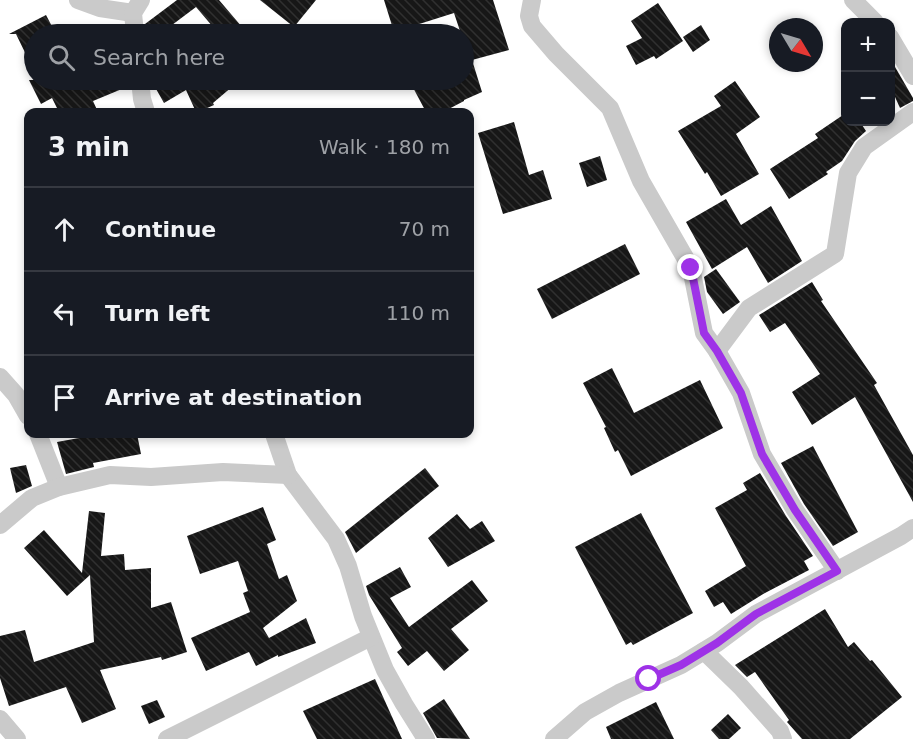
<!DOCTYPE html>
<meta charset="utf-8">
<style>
:root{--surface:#171b24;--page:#242831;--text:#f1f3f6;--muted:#9ea1a6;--line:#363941}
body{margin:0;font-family:"DejaVu Sans",sans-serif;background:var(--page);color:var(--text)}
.controls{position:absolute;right:18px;top:18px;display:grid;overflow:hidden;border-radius:12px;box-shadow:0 3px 9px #0003}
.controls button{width:54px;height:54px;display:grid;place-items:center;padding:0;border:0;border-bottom:2px solid var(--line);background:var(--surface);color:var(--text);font:30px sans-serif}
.compass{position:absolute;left:769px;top:18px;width:54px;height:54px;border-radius:50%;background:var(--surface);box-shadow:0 3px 9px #0003;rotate:128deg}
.stop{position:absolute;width:18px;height:18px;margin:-14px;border:4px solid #9e32e7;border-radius:50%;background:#fff}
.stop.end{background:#9e32e7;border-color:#fff;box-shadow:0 2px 6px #0008}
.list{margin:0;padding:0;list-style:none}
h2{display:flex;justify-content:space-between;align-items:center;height:78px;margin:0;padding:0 24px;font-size:26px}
h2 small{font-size:20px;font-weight:400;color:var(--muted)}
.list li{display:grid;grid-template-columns:39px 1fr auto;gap:18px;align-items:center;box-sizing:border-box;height:84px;padding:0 24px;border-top:2px solid var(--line)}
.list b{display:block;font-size:22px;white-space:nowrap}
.list em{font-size:20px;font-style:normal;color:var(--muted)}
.icon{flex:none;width:33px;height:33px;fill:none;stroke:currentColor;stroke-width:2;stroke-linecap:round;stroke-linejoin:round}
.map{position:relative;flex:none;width:913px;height:739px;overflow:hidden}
.search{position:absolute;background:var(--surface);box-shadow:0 3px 9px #0003;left:24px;top:24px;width:450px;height:66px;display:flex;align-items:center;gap:15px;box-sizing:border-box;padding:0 21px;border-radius:33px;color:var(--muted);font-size:22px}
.panel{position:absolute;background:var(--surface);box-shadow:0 3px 9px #0003;left:24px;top:108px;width:450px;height:330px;border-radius:12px}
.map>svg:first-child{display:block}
</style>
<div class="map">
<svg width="913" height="739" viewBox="0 0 913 739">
<defs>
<pattern id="building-back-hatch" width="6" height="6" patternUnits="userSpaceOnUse" patternTransform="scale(1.5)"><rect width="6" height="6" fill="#171717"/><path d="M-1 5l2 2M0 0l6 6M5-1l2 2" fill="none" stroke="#303030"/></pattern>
</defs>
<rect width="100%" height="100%" fill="#fff"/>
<g fill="url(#building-back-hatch)">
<polygon points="177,0 219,0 248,34 219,34 196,7 160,34 153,34 145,24"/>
<polygon points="260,0 316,0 294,27"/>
<polygon points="384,0 493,0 509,50 472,60 482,92 464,100 464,101 443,112 426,112 409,80 464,80 464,34 461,34 454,13 394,32"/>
<polygon points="658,3 683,41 656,59 654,56 636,65 626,46 642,38 631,21"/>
<polygon points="46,15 56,34 34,34 34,71 16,34 9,34"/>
<polygon points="701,25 710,40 693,52 683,37"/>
<polygon points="891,60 913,98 913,101 900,108 891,88"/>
<polygon points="29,80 129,80 129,86 93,101 98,112 59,112 52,98 41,104"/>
<polygon points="151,80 240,80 213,103 214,105 198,112 196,112 186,90 164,103"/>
<polygon points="735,81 760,117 736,134 759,174 721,196 707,172 705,174 678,131 721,106 714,96"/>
<polygon points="846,113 846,122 860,122 866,131 855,141 842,161 826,172 828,174 789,199 770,169 818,138 815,134"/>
<polygon points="514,122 529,175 543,170 552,199 503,214 478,133"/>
<polygon points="600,156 607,180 587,187 579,163"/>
<polygon points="726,199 741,225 771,206 802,261 768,283 747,247 712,269 686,222"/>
<polygon points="625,244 640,274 552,319 537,289"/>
<polygon points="716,269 740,302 723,314 707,292 704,277"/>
<polygon points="812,282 823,300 821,301 877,383 874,385 913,455 913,502 855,397 812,425 792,392 820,374 785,323 770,332 759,315"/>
<polygon points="612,368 634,413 700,380 723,428 631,476 618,450 615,452 604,428 606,427 583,383"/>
<polygon points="101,434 137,434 141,454 93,463 94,467 66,474 57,442"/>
<polygon points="813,446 858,532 833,546 804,504 781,463"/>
<polygon points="26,465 32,486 16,493 10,468"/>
<polygon points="425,468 439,486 356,553 345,532"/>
<polygon points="760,473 786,516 813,556 804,561 809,570 765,593 731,614 723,602 714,607 705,591 746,566 715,508 747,490 743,483"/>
<polygon points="263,507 276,540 267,544 279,579 287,575 297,601 263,628 269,638 306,618 316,643 278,657 278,655 256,666 249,652 206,671 191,638 250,612 243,593 248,591 238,561 200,574 187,536"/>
<polygon points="89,511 105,513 101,556 124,554 125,570 151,568 151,608 171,602 187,652 162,660 161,657 100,670 116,709 82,723 66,687 9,706 0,678 0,636 25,630 34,662 94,642 90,575 67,596 24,548 44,530 82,573"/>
<polygon points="641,513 693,613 633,645 631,642 626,645 575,547"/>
<polygon points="457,514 470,529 482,521 495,541 448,567 428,538"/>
<polygon points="400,567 411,587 390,598 409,627 472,580 488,601 451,629 469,650 444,671 427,651 408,666 397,652 402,648 369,595 366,586"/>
<polygon points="825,609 848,647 854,642 870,661 872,660 902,697 850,739 802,739 787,722 789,720 755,672 747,677 735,665"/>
<polygon points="375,679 402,739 317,739 303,711"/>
<polygon points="444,699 470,739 437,738 423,713"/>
<polygon points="157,700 165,717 149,724 141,706"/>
<polygon points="656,702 674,739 611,739 606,727"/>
<polygon points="728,714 741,728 729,739 719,739 711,730"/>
</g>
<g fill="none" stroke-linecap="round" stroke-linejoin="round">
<g stroke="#cacaca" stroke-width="18">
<polyline points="78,0 100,8 133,13"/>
<polyline points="532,0 529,16 532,26 556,54 610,108 641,181 691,268 704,333 717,351 741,393 762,454 795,510 837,571"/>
<polyline points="853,0 875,22"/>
<polyline points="135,34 133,13 141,0"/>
<polyline points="890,37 913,76"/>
<polyline points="140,80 142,99 146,112"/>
<polyline points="717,351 749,308 835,254 848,173 864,147 913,112"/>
<polyline points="0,377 16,395 28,416"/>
<polyline points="38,434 59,487"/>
<polyline points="274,434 288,475 336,539 348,566 363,616 385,670 404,704 426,739"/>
<polyline points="0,525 32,498 59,487 110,475 151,477 223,472 288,475"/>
<polyline points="704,651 741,687 780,731 783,739"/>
<polyline points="0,719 17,739"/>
<polyline points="167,739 371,637"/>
<polyline points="554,739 585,712 619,693 681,665 717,643 756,614 901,536 913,528"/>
</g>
</g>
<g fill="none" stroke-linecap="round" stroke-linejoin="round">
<polyline stroke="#9e32e7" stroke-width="8" points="649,679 681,665 717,643 756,614 837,571 795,510 762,454 741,393 717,351 704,333 691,268"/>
</g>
</svg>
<div class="controls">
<button>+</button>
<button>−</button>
</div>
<svg class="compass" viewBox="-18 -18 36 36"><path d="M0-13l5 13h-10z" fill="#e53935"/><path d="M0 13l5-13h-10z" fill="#9ea1a6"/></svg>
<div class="stop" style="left:649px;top:679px"></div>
<div class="stop end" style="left:691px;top:268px"></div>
<div class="search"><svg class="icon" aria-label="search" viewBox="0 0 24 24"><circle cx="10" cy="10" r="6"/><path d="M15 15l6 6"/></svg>Search here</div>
<section class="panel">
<h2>3 min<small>Walk · 180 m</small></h2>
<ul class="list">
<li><svg class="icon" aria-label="ahead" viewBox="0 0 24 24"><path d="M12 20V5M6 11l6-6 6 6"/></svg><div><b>Continue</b></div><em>70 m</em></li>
<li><svg class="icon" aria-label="left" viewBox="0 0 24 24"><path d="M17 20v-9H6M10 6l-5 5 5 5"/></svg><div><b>Turn left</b></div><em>110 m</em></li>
<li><svg class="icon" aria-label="arrive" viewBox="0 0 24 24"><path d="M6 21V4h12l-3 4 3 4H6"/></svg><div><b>Arrive at destination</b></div></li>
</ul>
</section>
</div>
